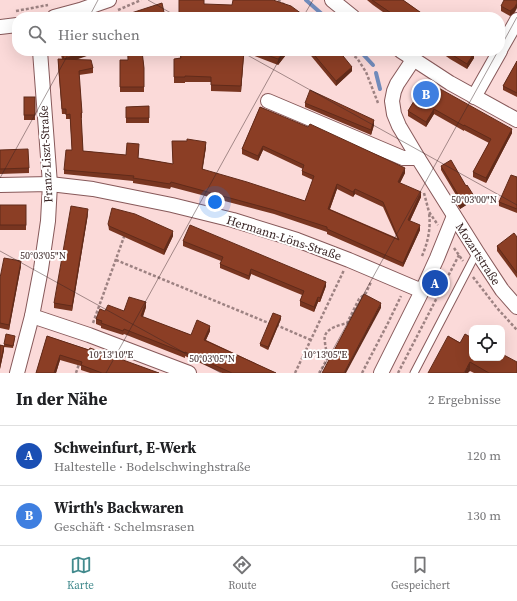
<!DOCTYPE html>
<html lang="de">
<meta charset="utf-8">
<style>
:root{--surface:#fff;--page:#f2f2f2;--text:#202124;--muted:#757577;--line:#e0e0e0;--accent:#428a8d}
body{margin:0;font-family:"Source Serif 4",serif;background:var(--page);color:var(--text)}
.controls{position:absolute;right:12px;bottom:12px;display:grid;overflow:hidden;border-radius:8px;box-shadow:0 4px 16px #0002}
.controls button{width:36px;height:36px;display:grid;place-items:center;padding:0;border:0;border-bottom:1px solid var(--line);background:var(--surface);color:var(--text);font:20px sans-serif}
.you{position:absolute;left:215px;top:202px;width:14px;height:14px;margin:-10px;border:3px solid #fff;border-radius:50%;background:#1a73e8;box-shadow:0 0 0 6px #1a73e833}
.badge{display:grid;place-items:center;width:26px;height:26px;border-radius:50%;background:var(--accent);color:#fff;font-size:13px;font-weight:700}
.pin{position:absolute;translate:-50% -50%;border:2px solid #fff;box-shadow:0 1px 4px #0006}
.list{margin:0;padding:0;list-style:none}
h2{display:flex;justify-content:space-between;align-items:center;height:52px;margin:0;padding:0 16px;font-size:17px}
h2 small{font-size:13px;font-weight:400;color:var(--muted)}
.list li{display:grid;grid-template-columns:26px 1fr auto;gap:12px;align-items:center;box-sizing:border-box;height:60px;padding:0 16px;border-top:1px solid var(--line)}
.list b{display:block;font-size:15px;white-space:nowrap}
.list p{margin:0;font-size:13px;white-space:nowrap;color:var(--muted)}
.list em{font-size:13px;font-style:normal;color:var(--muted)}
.icon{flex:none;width:22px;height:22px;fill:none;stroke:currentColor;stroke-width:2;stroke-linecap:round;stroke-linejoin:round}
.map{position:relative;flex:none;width:517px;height:373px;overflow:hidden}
.search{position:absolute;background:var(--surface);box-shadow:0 4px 16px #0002;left:12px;right:12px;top:12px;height:44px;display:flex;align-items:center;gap:10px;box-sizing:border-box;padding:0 14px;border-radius:16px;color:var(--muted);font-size:15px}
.sheet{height:172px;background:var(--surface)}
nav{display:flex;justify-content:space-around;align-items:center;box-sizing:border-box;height:56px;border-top:1px solid var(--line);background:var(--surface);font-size:11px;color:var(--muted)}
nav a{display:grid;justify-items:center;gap:2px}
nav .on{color:var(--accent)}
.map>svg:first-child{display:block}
</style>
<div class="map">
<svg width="517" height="373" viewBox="0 0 517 373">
<rect width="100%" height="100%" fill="#fbdad9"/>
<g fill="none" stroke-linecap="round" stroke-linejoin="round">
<g stroke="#718bbb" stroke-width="4">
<polyline points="306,0 323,15"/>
<polyline points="360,51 373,65"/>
<polyline points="376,73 380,89"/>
</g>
<g stroke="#87595a" stroke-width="9">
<polyline id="lane" points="414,373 477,252"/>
</g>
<g stroke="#87595a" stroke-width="16">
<g id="street">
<polyline points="332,0 353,17"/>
<polyline points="54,17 80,10 109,0"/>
<polyline points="0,27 17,25"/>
<polyline points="500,50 517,20"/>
<polyline points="401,51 450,83 517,120"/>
<polyline points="413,60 397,84 394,91 392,101 394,114 399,126 418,158 477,252 502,290 517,307"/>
<polyline points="474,97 500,51"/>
<polyline points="268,101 403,158 418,158"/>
<polyline points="0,185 50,184 93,189 172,205 233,220 297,240 349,260 422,291"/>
<polyline points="32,316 89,335 189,373"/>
<polyline points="17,373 32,316 41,269 48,221 50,184 40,51"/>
<polyline points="381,373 422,291 437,258 454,216"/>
</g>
</g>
<g stroke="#9d8282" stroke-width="2.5" stroke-dasharray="3 2" stroke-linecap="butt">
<polyline points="278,0 286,6"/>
<polyline points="118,10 141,0"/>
<polyline points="16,11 48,5"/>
<polyline points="346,51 357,58 366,72 378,103"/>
<polyline points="424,193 429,212 438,225"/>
<polyline points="454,248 463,261"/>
<path d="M422,256C428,242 431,228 429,213"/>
<polyline points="116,260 271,324"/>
<polyline points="473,277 497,308 517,330"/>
<polyline points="93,323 125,234"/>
<polyline points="276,325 311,340"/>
<polyline points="76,373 79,364"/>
<polyline points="295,373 344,270"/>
<path d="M319,373C322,368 327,361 327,355C327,351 325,347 325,342C322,329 337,326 347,323L359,299L366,293L371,282"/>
<polyline points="362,373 388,323 401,296"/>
<polyline points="398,373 459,255"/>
</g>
<use href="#lane" stroke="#fff" stroke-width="7"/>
<use href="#street" stroke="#fff" stroke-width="14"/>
</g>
<g fill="#783520" fill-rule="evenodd">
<polygon points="367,0 403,0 427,17 390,17 373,5"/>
<polygon points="501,6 515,12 510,16 501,11"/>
<path d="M60,51H101L76,59L93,68V73L79,75L82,113V118H81L83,151L126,155L139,149L138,158L173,164L172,141L206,147L202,170L305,201L313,180L302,175V171L303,169L263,150L258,161L242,154V149L260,107L405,173L400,183L421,197L410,221L420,230L403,267L327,234V232L274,214L171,187L170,189L133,183V181L64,174V170L72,150L70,119H66V114H62L58,64V59H62ZM337,189L353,197L355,194L383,207L397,238L330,209Z"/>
<polygon points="127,51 142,51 144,68 144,92 120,92 120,60 128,60"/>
<polygon points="180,51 289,51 278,65 244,52 241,92 211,91 211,82 185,82 185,83 174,83 174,59 180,58"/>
<polygon points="307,51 339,51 352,71 336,86"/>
<polygon points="439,51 471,51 474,58 467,69 450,59"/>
<polygon points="517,61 517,97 503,90 503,86"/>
<polygon points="426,81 512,133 486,183 473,177 473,172 489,143 464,130 464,131 434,114 426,127 408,116 408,111"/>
<rect x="24" y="97" width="11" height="23"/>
<polygon points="305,103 374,125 371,135 305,107"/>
<polygon points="149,106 149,123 126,123 126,107"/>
<polygon points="0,150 29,168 29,173 0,174"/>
<polygon points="441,166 474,200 460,209 458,206 458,202 459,200 441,170"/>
<polygon points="517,177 517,213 499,206 499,202"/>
<rect x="0" y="205" width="26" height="25"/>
<polygon points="88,214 72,311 54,308 54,303"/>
<polygon points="108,224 173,236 164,255 109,230"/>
<polygon points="517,237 517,278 497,251 497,246"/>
<polygon points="183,241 326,286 320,302 318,302 314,312 300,306 300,301 302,295 251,274 249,280 220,268 220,264 221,261 183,246"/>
<polygon points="21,266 9,330 0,328 0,278"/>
<polygon points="146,307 143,317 191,335 210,331 206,340 276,373 222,373 185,356 185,358 124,334 123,335 101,328 101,326 96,324 96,319 105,311 124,311"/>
<polygon points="281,319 268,350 260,346 260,344"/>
<polygon points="47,336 159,373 90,373 81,370 81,366 60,360 56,373 36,373"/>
<polygon points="448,336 517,373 474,373 470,371"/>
<polygon points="15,338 13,348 4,347 4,350 0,369 0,345 4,346 4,344"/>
</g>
<g fill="#612b1a">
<polygon points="517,3 517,8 515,12 510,16 510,11"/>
<polygon points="87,51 101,51 64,64 64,59"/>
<polygon points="244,51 241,92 241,86"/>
<polygon points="285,51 289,51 278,65 278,59"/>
<polygon points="474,53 474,58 467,69 467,64"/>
<polygon points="352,67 352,71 336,86 336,81"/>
<polygon points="434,109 434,114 426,127 426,122"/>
<polygon points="374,120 374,125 371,135 371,130"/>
<polygon points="512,129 512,133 486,183 486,178"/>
<polygon points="206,142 206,147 202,174 202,169"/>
<polygon points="263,146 263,150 258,161 258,156"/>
<polygon points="405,168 405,173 398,187 398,182"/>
<polygon points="337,184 337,189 328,214 328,209"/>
<polygon points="355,189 355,194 353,197 353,192"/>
<polygon points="421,192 421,197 408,225 408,220"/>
<polygon points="474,196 474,200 460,209 460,205"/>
<polygon points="88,209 88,214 72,311 72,306"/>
<polygon points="420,225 420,230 403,267 403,263"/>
<polygon points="173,231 173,236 164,255 164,250"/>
<polygon points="21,261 21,266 9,330 9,325"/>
<polygon points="251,269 251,274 249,280 249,276"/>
<polygon points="326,282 326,286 320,302 320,298"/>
<polygon points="318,297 318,302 314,312 314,307"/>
<polygon points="146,302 146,307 141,321 141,316"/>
<polygon points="381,303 381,308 346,373 344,373"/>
<polygon points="281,316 281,319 268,350 268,347"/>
<polygon points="210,326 210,331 204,344 204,340"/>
<polygon points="4,346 4,350 0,369 0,365"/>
<polygon points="60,355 60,360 56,373 54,373"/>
<polygon points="470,362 470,371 468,373 464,373"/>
</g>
<g fill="#8b3e25" stroke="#612b1a" fill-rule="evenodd">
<polygon points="179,0 204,0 204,4 232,5 233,0 273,0 291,6 306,17 179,17"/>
<polygon points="372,0 403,0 427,17 397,17"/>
<polygon points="504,0 517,0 517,3 515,7 510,11 501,6"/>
<polygon points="162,3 165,17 119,17"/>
<polygon points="61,51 87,51 64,59"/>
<polygon points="128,51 142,51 144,68 144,87 120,87 120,60 128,60"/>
<polygon points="180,51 244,51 241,86 211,85 211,77 185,76 185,77 174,77 174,59 181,58"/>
<polygon points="256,51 285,51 278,59"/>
<polygon points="311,51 339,51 352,67 336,81"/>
<polygon points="446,51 471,51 474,53 467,64"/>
<path d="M58,59L91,60L93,68L79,71L82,113H81L83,151L126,155L127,143L139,144L138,158L173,164L172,141H187V139L206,142L202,169L247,182L305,201L314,176L302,171L304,165L263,146L258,156L242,149L260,107L308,127L310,124L405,168L398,182L421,192L408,220L420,225L403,263L327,229V227L274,210L171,182L170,184L133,178L134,176L64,170L66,150H72L70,114L66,115V109H62ZM337,184L353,192L355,189L383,202L399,240L328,209Z"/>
<polygon points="517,61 517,93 503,86"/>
<polygon points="426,81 512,129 486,178 473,172 491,139 464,125 464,126 434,109 426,122 408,111"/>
<polygon points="310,90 374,120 371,130 305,103"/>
<rect x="24" y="97" width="11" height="18"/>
<polygon points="149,106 149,118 126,118 126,107"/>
<polygon points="28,149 29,168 0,169 0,150"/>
<polygon points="451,160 466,186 467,185 474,196 460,205 458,202 460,198 441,166"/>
<polygon points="511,175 517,177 517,209 499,202"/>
<rect x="0" y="205" width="26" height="20"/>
<polygon points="71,206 88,209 72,306 54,303"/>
<polygon points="112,208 135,214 173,231 164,250 109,226 108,224"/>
<polygon points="190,225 326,282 320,298 318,297 314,307 300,301 304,291 251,269 249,276 220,264 223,257 183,241"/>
<polygon points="514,233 517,237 517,273 497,246"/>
<polygon points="4,258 21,261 9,325 0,323 0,278"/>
<polygon points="364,294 381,303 344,373 322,373"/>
<polygon points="129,297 146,302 141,316 191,335 197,320 210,326 204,340 276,373 232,373 185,352 185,353 124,329 123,331 101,323 102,321 96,319 100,309 105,311 108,305 124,311"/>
<polygon points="273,313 281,316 268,347 260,344"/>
<polygon points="6,334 15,336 13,346 4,344"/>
<polygon points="465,334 472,338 472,358 502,358 502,354 517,362 517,373 489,373 470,362 464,373 428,373 448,336 460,343"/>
<polygon points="47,336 89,350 90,348 159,373 102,373 81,365 82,362 60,355 54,373 36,373"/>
<polygon points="0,345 4,346 0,365"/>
</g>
<path fill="none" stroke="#382424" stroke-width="1" stroke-opacity="0.45" d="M148,0L178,17M89,17L98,0M303,17L313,0M500,48L517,17M240,51L517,205M0,178L70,51M0,251L221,373M106,373L284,51M320,373L498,51"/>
<g text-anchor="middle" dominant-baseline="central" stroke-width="4" stroke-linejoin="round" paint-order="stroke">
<g font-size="12" fill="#382424" stroke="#fff">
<text transform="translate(46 154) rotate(-93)">Franz-Liszt-Straße</text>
<text transform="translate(284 238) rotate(18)">Hermann-Löns-Straße</text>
<text transform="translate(478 254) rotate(57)">Mozartstraße</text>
</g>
</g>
<g font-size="10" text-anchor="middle" fill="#382424" stroke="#fff" stroke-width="4" stroke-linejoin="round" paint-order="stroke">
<text x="474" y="203">50°03'00"N</text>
<text x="43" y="259">50°03'05"N</text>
<text x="111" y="358">10°13'10"E</text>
<text x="325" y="358">10°13'05"E</text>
<text x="212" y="362">50°03'05"N</text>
</g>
</svg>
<div class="controls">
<button><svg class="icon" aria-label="locate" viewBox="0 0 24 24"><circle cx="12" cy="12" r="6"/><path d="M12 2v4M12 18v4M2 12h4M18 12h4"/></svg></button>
</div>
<div class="you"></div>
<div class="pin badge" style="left:435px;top:283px;background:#1a4fb4">A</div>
<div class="pin badge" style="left:426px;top:94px;background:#3f7fe0">B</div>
<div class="search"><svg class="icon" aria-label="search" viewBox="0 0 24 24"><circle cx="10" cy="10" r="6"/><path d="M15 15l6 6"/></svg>Hier suchen</div>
</div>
<section class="sheet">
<h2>In der Nähe<small>2 Ergebnisse</small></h2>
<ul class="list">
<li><span class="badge" style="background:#1a4fb4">A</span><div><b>Schweinfurt, E-Werk</b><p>Haltestelle · Bodelschwinghstraße</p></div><em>120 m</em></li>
<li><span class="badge" style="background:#3f7fe0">B</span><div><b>Wirth's Backwaren</b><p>Geschäft · Schelmsrasen</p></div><em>130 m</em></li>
</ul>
</section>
<nav>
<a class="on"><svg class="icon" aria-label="map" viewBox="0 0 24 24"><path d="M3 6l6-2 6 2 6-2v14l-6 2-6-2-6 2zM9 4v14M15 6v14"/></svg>Karte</a>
<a><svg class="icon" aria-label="directions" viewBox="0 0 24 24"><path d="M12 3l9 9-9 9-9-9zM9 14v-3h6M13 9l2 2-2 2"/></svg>Route</a>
<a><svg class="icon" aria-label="saved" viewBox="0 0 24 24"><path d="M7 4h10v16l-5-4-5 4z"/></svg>Gespeichert</a>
</nav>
